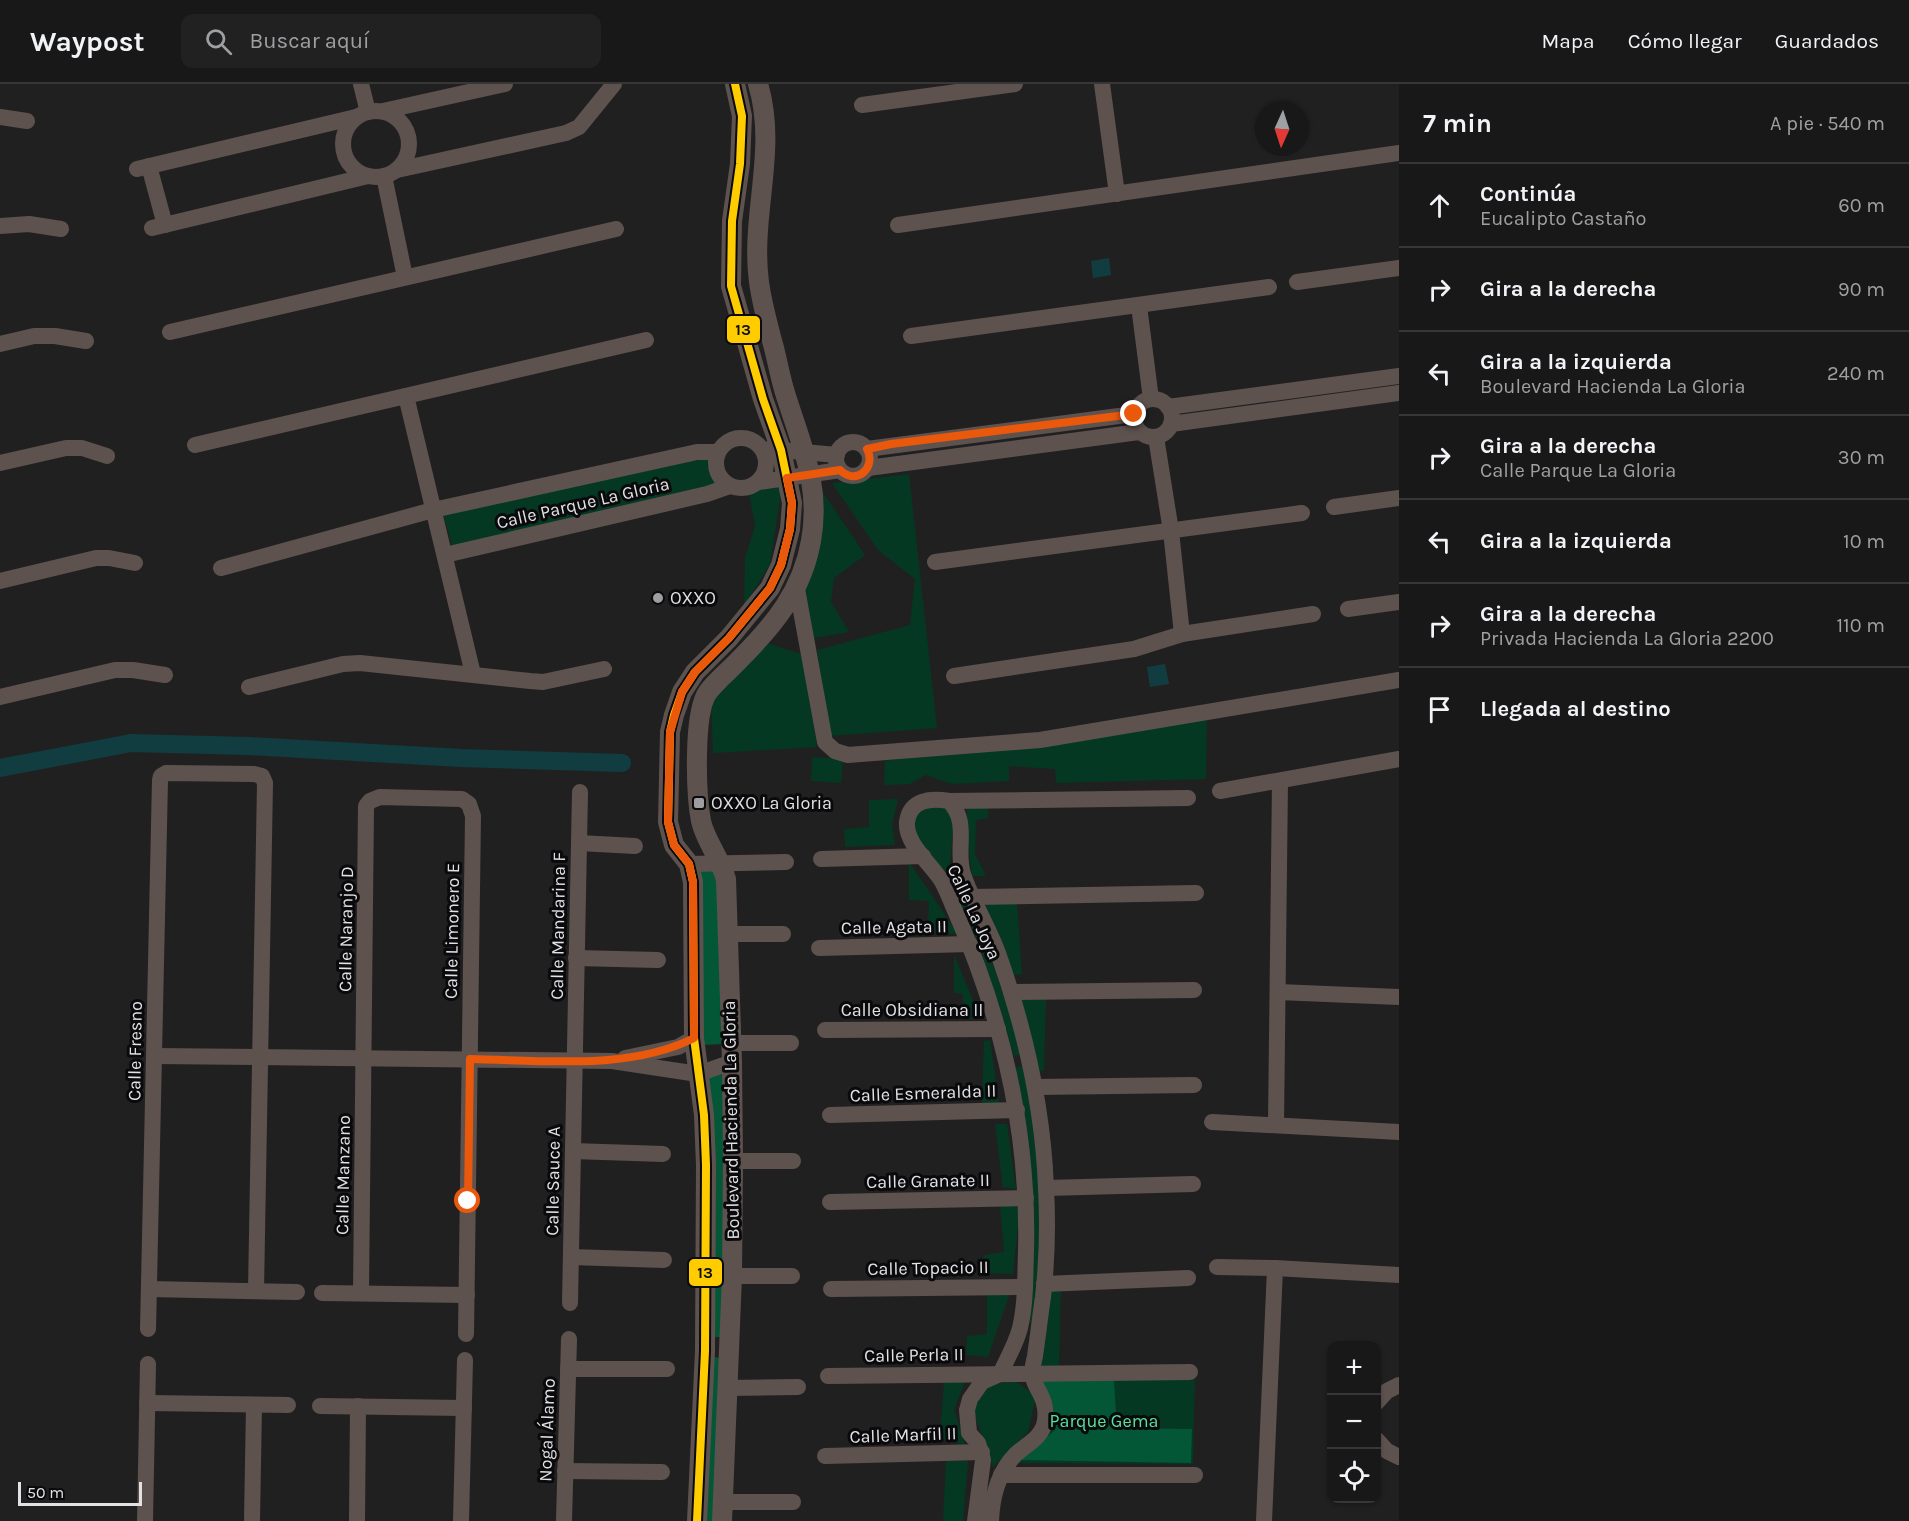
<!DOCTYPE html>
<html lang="es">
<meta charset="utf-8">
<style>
:root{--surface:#191819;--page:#222122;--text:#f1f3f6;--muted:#9fa0a2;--line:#373738}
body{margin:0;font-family:Karla,sans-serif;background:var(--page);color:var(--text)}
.controls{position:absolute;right:18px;bottom:18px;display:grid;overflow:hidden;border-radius:12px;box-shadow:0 2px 4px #0004}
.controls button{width:54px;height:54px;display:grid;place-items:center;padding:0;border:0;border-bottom:2px solid var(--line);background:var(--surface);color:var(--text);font:30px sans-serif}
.compass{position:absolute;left:1255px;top:18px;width:54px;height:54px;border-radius:50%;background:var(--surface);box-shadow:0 2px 4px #0004;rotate:183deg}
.scale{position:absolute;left:18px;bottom:15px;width:124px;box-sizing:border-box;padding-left:6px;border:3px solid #e2e1e3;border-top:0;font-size:16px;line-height:21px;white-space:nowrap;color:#e2e1e3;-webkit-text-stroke:4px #0a090b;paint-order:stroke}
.stop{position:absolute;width:18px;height:18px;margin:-14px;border:4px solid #ea580c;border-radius:50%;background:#fff}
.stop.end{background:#ea580c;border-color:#fff;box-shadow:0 2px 6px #0008}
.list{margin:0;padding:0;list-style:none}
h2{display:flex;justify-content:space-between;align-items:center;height:78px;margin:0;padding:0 24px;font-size:26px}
h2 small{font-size:20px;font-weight:400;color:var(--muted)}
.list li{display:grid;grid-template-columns:39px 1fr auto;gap:18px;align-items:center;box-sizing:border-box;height:84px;padding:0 24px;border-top:2px solid var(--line)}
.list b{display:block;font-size:22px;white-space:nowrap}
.list p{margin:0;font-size:20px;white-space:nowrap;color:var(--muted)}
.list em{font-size:20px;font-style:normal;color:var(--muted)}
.icon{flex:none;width:33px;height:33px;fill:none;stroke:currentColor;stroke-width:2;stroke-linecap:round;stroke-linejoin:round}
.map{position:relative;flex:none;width:1399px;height:1437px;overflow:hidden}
header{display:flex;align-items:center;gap:36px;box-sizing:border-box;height:84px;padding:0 30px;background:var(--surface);border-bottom:2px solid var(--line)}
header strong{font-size:28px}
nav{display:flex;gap:33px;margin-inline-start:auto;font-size:21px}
.search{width:420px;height:54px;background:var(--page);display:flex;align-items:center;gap:15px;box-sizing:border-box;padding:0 21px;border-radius:12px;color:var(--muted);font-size:22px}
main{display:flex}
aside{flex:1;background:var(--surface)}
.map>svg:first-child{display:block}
</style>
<header>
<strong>Waypost</strong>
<div class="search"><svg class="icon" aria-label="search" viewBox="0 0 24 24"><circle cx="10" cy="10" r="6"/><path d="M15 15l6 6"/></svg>Buscar aquí</div>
<nav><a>Mapa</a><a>Cómo llegar</a><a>Guardados</a></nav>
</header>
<main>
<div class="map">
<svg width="1399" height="1437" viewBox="0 0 1399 1437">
<rect width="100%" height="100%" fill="#212021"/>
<g fill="#043822">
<polygon points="711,373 712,387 720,401 453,464 443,430"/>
<polygon points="909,390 937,644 829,652 817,566 910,541 915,495 878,466 832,399"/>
<polygon points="782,402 770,480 744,522 745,474 755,442 749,408"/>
<polygon points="820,404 865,471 834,494 831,518 849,548 814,554 804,504"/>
<polygon points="767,559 804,571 817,663 713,669 711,616"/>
<polygon points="1207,636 1206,695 1056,699 1055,685 1009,682 1009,697 952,700 926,691 910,700 884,701 885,677"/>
<polygon points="812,673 843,675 841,699 811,697"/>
<polygon points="898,715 892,740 895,761 845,763 844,745 869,743 869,716"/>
<polygon points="927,720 944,721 954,735 950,779 987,862 1023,970 1014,972 980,865 919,758 912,742 915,728"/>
<polygon points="967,720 988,720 988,734 976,736 975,770 986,792 972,792 967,754"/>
<polygon points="909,778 958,850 918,848 917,837 928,837 929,817 909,816"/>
<polygon points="979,817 1017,819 1022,890 1010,892"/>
<polygon points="954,871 981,935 962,935 963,910 954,909"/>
<polygon points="1046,913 1044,986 1037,988 1019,914"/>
<polygon points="990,956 999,1020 982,1019 984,957"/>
<polygon points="1027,980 1044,1139 1035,1239 1025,1237 1013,985"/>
<polygon points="995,1040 1007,1040 1016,1105 1003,1103"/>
<polygon points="1000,1121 1020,1121 1013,1190 985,1189 984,1171 1004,1168"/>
<polygon points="1048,1205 1061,1206 1059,1282 1038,1284"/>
<polygon points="987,1209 1010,1209 988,1273 966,1271 967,1252 987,1250"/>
<polygon points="1195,1294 1193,1380 1013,1379 1052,1345 1040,1295"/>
<polygon points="944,1297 965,1298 954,1325 965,1361 940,1354"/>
<polygon points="1015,1297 1036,1312 1028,1348 993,1383 972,1324 985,1302"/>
<polygon points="946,1377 968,1377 963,1437 943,1437"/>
</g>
<g fill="#045736">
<polygon points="718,785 723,960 701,961 696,787"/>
<polygon points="724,989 724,1253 710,1253 704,993"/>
<polygon points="709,1272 720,1274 716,1437 702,1437"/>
<polygon points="1042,1297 1114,1297 1117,1344 1192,1345 1191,1379 1021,1376 1055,1346"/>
</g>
<g fill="#113d41">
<polygon points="1109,174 1111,191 1093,194 1091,177"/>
<polygon points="1165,580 1169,600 1150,603 1147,583"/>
</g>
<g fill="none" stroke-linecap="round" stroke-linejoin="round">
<polyline stroke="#113d41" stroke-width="18" points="0,684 131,659 249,662 461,674 622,679"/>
<g stroke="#5e524f" stroke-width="16">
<polyline points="361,0 368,28"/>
<polyline points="1102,0 1117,110"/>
<polyline points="862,21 1015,0"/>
<polyline points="383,27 505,0"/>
<circle cx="376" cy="60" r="33"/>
<polyline points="0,33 27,37"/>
<polyline points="149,82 165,141"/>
<polyline points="137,85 356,33"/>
<polyline points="397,86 566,49 579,43 614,0"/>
<polyline points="384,92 405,193"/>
<polyline points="898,141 1399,69"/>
<polyline points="0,142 29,140 61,145"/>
<polyline points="152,144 368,92"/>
<polyline points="1297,198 1399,184"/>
<polyline points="1139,222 1151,315"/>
<polyline points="170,248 616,145"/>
<polyline points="911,252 1269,203"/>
<polyline points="0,260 34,252 55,252 86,257"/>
<polyline points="406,312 473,590"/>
<circle cx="1153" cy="334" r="19"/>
<polyline points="1168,323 1399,292"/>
<polyline points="1171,340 1399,309"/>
<polyline points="1156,353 1171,447 1182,550"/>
<circle cx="741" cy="379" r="25"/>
<circle cx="853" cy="375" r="17"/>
<polyline points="195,361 646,256"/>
<polyline points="769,365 837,371"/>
<polyline points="867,365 1134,330"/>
<polyline points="0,379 66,364 82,364 107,372"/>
<polyline points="868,384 1139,348"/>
<polyline points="759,398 840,386"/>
<polyline points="1334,423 1399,414"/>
<polyline points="445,471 707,410 730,402"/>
<polyline points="935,478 1302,429"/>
<polyline points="221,484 433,426 697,368 718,368"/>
<polyline points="0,497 96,474 109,474 135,479"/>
<polyline points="797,505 825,658 835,667 848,671 1040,656 1399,596"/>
<polyline points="1348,525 1399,518"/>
<polyline points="954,592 1134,565 1182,550 1313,530"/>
<polyline points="249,603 343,580 360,579 530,597 543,598 604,585"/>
<polyline points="0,613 115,586 133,586 165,591"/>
<polyline points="1220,707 1399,675"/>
<polyline points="949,717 1188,714"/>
<polyline points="579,759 635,762"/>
<polyline points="821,775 923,772"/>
<polyline points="689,780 786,778"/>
<polyline points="973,813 1196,809"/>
<polyline points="728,850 783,850"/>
<polyline points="819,864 970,860"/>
<polyline points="576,874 658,876"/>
<polyline points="1011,908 1194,906"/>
<polyline points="1278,908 1399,913"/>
<polyline points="825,946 998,945"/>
<polyline points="731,959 791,959"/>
<polyline points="154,972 612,977 698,990 732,978"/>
<polyline points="625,974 678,963 694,954"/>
<polyline points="1036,1003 1194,1001"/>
<polyline points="830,1031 1017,1026"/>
<polyline points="1212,1038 1399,1048"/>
<polyline points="1276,1040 1280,697"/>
<polyline points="573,1067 663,1070"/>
<polyline points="733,1077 793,1077"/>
<polyline points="1046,1104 1193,1100"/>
<polyline points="830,1118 1026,1114"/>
<polyline points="571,1173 664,1176"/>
<polyline points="1217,1183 1275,1184 1399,1191"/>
<polyline points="732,1192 792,1192"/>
<polyline points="1044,1200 1188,1194"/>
<polyline points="149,1205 297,1208"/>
<polyline points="831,1205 1025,1203"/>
<polyline points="322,1209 467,1211"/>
<polyline points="361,1209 366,722 370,717 380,713 462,715 469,720 473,732 466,1250"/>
<polyline points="570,1219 580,708"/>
<polyline points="148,1245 160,696 161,692 166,689 254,690 262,692 265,699 256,1207"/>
<polyline points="568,1285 667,1285"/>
<polyline points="828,1292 1190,1288"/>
<polyline points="727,1304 798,1303"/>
<polyline points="147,1319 288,1321"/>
<polyline points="1376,1319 1387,1307 1399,1301"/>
<polyline points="320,1322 464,1324"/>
<polyline points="1376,1355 1387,1367 1399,1373"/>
<polyline points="825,1372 982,1368"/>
<polyline points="565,1387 662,1388"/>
<polyline points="1001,1391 1195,1391"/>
<polyline points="723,1418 793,1418"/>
<polyline points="145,1437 148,1280"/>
<polyline points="252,1437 254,1321"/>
<polyline points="357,1437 358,1322"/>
<polyline points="461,1437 465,1276"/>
<polyline points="564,1437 569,1255"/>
<path d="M975,1437L983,1376L978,1359L969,1349L967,1326L970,1315L982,1298L1000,1290C1007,1275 1016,1260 1020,1244C1026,1219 1025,1193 1026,1167C1029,1050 1003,936 956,829C951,818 947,806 941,796C930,779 905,759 907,738C910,715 931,714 949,717C970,738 955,765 963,790C972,817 988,842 998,869C1025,945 1043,1023 1046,1104C1048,1140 1047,1177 1043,1213C1040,1233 1038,1252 1035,1272C1034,1277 1032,1284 1032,1290C1035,1307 1048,1313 1045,1337C1042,1354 1027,1360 1016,1370C998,1388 992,1413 991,1437"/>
<polyline points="1264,1437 1275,1184"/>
</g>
<g stroke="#5e524f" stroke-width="20">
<polyline points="697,1437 705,1267 706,1081 704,1031 694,954 693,798 689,780 674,761 668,738 670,648 674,631 682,608 695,588 729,554 770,504 781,481 790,445 792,419 781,366 763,315 731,202 732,137 740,80 742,32 735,0"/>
<path d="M722,1437L732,1192L733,1077L732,978L726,795C720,774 705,756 701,737C696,711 693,628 708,608C717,596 730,586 740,575C775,540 802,507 811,457C821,402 802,363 786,312C781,297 778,280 774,264C768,242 762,220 759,198C750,131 778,66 758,0"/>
</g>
<g stroke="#0a090b" stroke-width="12">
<polyline id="bus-1" points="697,1437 705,1267 706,1081 704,1031 694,954 693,798 689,780 674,761 668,738 670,648 674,631 682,608 695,588 729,554 770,504 781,481 790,445 792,419 781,366 763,315 731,202 732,137 740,80 742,32 735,0"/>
</g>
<use href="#bus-1" stroke="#fc0" stroke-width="8"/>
</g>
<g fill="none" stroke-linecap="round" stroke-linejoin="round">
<path stroke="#ea580c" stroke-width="8" d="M468,1117L470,975C541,976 629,987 694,954L693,798L689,780L674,761L668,738L670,648L682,608L695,588L729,554L770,504L781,481L790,445L792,419L787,394L840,386C856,402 877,384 867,365L891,360L1134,330"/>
</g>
<g fill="#9e9d9f" stroke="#0a090b" stroke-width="2">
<circle cx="658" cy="514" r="6"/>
<rect x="693" y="713" width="12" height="12" rx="3"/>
</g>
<g text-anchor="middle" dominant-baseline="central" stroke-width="6" stroke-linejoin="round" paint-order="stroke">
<g font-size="18" fill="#e2e1e3" stroke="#0a090b">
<text transform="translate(583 419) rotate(-13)">Calle Parque La Gloria</text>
<text transform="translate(974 828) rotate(65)">Calle La Joya</text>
<text transform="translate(558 842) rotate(-89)">Calle Mandarina F</text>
<text transform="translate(894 843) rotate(-1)">Calle Agata II</text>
<text transform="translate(346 845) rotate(-89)">Calle Naranjo D</text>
<text transform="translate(452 847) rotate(-89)">Calle Limonero E</text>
<text x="912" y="926">Calle Obsidiana II</text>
<text transform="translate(135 967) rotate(-89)">Calle Fresno</text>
<text transform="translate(923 1009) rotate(-2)">Calle Esmeralda II</text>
<text transform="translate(731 1036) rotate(-91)">Boulevard Hacienda La Gloria</text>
<text transform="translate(343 1091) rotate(-89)">Calle Manzano</text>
<text transform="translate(553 1097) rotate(-89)">Calle Sauce A</text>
<text transform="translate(928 1097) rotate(-1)">Calle Granate II</text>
<text transform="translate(928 1184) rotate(-1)">Calle Topacio II</text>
<text transform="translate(914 1271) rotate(-1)">Calle Perla II</text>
<text transform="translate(547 1346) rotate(-88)">Nogal Álamo</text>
<text transform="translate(903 1351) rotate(-2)">Calle Marfil II</text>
</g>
<g font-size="18" fill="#e2e1e3" stroke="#0a090b" text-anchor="start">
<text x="670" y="514">OXXO</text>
<text x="711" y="719">OXXO La Gloria</text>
</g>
<g font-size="18" fill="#57e19b" stroke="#0a090b">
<text x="1104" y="1337">Parque Gema</text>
</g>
</g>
<g stroke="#0a090b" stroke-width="2">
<rect x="726" y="231" width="35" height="29" rx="6" fill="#fc0"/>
<rect x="688" y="1174" width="35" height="29" rx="6" fill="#fc0"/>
</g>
<g font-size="16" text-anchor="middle" font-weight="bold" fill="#111">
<text x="743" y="251">13</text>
<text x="705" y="1194">13</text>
</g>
</svg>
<div class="controls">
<button>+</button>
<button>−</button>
<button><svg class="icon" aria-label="locate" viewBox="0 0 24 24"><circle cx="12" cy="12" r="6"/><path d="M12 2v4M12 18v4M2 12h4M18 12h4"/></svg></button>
</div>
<svg class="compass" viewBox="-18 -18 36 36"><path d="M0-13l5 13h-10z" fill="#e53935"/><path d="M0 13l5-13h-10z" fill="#9fa0a2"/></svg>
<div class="scale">50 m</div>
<div class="stop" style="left:468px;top:1117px"></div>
<div class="stop end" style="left:1134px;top:330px"></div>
</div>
<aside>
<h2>7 min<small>A pie · 540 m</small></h2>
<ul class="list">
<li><svg class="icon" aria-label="ahead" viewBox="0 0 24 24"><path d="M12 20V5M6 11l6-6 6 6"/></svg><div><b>Continúa</b><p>Eucalipto Castaño</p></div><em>60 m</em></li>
<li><svg class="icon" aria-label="right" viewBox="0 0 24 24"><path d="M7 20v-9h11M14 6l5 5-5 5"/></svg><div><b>Gira a la derecha</b></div><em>90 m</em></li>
<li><svg class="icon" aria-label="left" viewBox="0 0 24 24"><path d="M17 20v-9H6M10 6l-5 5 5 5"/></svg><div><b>Gira a la izquierda</b><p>Boulevard Hacienda La Gloria</p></div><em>240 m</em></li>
<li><svg class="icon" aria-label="right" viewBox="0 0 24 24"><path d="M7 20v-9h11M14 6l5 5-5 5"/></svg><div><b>Gira a la derecha</b><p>Calle Parque La Gloria</p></div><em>30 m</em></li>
<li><svg class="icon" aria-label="left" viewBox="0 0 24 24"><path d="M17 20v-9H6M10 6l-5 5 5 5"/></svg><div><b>Gira a la izquierda</b></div><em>10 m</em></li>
<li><svg class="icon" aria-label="right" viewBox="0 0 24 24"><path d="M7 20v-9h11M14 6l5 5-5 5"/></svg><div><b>Gira a la derecha</b><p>Privada Hacienda La Gloria 2200</p></div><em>110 m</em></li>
<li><svg class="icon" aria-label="arrive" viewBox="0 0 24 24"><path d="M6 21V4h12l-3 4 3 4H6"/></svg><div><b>Llegada al destino</b></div></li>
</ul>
</aside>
</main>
